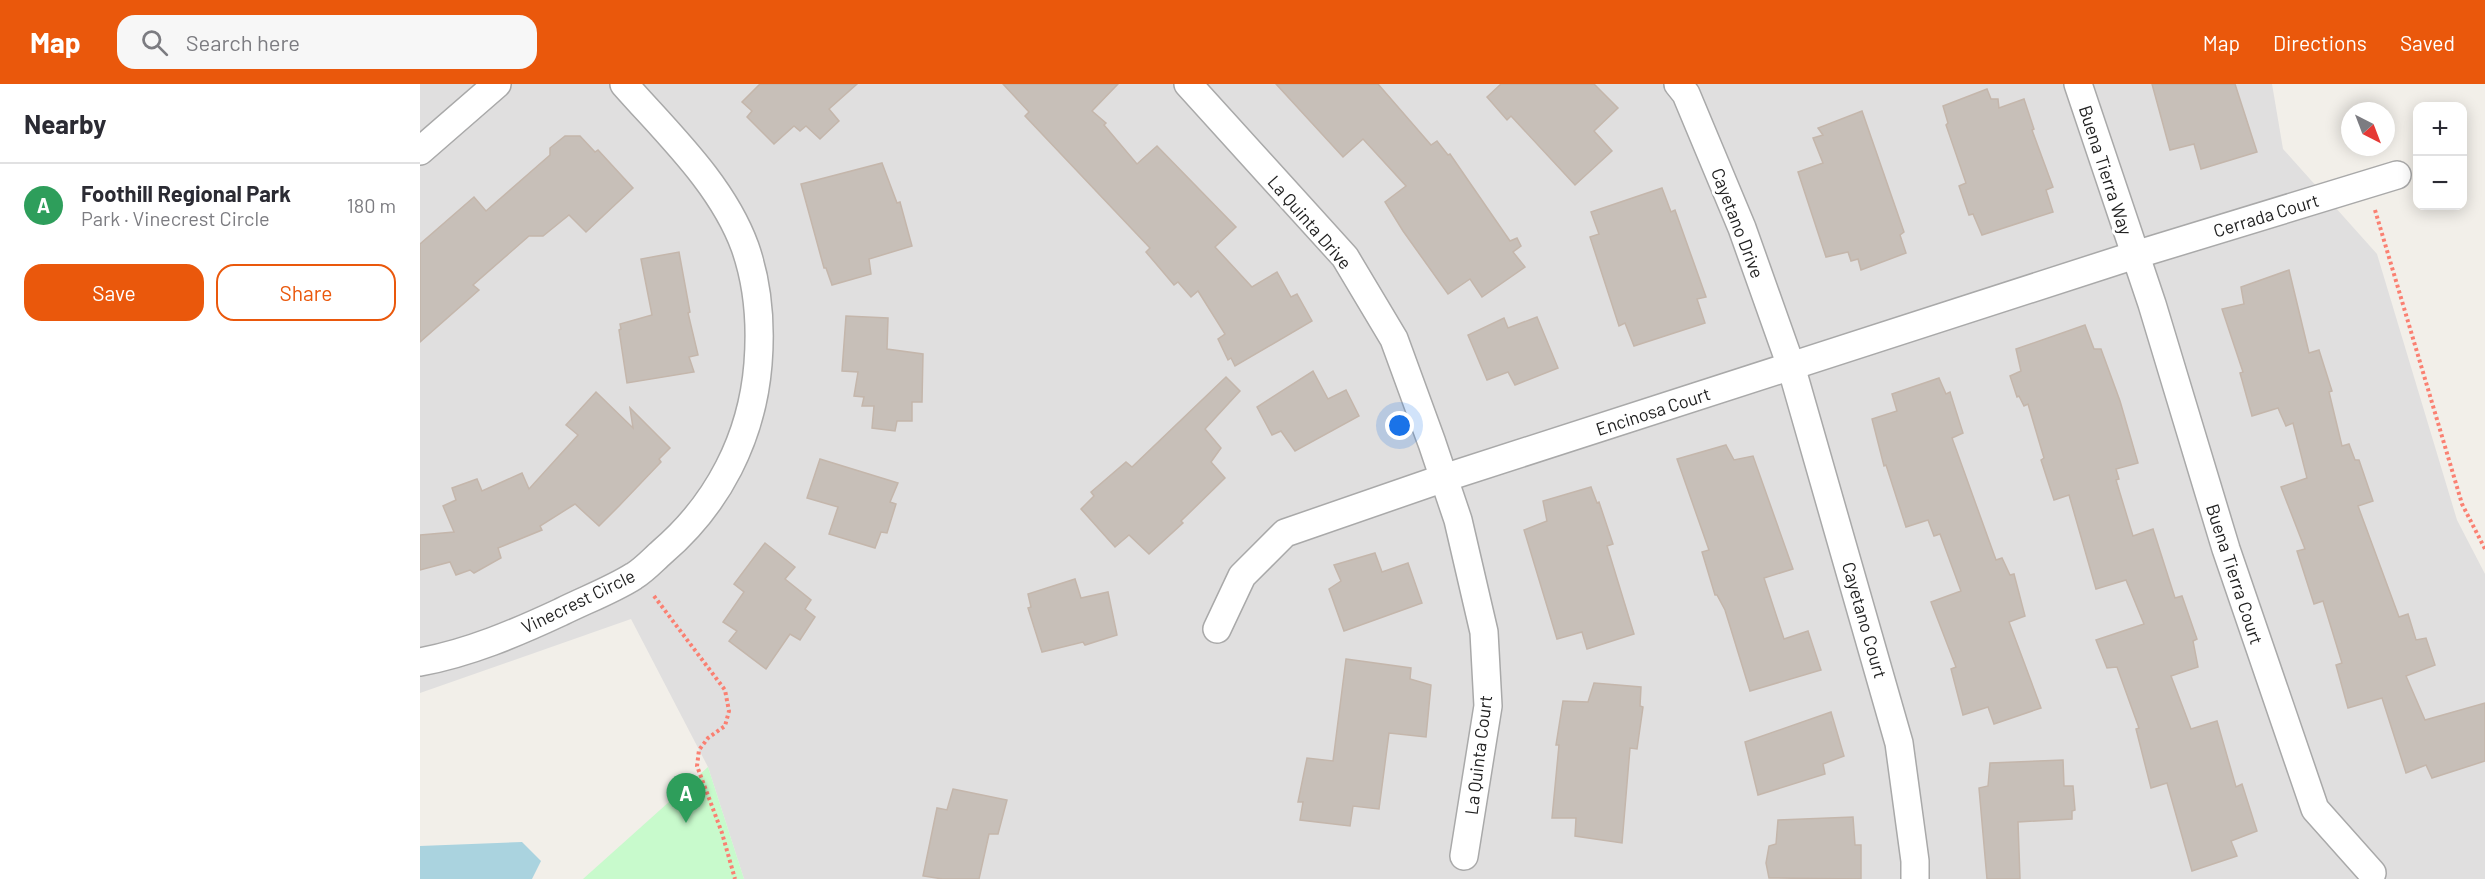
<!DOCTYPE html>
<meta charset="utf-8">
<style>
:root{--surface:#fff;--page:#f7f7f7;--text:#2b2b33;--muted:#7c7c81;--line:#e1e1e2;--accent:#ea580c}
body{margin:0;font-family:Barlow,sans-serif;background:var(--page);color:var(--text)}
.controls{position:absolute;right:18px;top:18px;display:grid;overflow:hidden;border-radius:12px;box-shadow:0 3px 15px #0003}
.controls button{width:54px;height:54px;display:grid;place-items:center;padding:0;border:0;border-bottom:2px solid var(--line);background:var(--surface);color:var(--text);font:30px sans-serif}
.compass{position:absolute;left:1921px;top:18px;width:54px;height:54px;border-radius:50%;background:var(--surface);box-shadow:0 3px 15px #0003;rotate:138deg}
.you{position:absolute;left:980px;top:342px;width:21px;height:21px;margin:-15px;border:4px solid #fff;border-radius:50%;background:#1a73e8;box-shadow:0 0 0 9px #1a73e833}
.badge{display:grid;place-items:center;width:39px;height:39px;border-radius:50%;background:var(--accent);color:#fff;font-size:20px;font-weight:700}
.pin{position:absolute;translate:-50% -50px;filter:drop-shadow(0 2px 3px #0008)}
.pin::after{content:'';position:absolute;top:32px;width:21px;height:18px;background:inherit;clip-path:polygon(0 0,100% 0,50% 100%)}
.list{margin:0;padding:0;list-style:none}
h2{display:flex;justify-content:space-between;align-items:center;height:78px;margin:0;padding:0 24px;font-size:26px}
h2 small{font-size:20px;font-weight:400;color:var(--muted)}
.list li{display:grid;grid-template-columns:39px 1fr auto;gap:18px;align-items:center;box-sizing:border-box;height:84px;padding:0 24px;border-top:2px solid var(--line)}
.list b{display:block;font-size:22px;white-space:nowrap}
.list p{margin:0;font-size:20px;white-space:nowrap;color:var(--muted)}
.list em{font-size:20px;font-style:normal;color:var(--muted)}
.actions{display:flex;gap:12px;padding:18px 24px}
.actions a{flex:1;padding:14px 0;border:2px solid var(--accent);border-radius:18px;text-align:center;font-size:21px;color:var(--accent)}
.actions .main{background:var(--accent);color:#fff}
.icon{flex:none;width:33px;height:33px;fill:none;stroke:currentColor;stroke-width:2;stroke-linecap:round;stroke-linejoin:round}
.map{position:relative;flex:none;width:2065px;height:795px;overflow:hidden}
header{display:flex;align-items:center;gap:36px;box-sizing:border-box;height:84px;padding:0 30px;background:var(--accent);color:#fff}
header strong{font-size:28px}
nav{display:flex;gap:33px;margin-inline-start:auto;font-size:21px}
.search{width:420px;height:54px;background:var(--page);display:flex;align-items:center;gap:15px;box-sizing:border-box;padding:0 21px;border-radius:18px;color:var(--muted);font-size:22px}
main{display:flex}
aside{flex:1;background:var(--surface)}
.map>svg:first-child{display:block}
</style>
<header>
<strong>Map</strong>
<div class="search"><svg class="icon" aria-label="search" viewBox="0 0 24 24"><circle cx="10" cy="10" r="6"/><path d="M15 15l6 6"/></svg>Search here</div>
<nav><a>Map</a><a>Directions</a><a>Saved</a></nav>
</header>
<main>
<aside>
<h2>Nearby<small></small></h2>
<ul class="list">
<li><span class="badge" style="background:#2e9e5b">A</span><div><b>Foothill Regional Park</b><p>Park · Vinecrest Circle</p></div><em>180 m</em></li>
</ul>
<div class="actions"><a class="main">Save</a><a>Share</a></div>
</aside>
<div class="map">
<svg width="2065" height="795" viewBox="0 0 2065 795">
<rect width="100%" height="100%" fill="#f2efe9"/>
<polygon fill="#e0dfdf" points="0,0 1852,0 1863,65 1957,170 2037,436 2065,490 2065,795 324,795 288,683 211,535 0,609"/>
<polygon fill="#c8facc" points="288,683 324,795 163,795"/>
<polygon fill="#aad3df" points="102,758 121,777 112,795 0,795 0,762"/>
<g fill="#c7bfb8" stroke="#c4b6ab" stroke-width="1.5">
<polygon points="340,0 437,0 409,25 419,37 400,55 386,42 380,47 374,42 354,60 327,33 332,27 322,18"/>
<polygon points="583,0 698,0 672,27 686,39 684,41 717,80 737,62 816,143 795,163 832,203 857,188 871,213 877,210 892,237 815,282 811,274 808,276 798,255 805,250 778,207 771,213 758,198 754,201 726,168 730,164 605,32 609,28"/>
<polygon points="856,0 958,0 1011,61 1017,57 1028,71 1030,70 1090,157 1097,154 1101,162 1093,168 1105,183 1062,213 1050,195 1028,210 983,147 965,118 986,102 943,55 923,73"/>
<polygon points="1081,0 1174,0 1198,24 1174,47 1192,67 1155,101 1091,32 1087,36 1067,13"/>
<polygon points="1732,0 1815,0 1837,68 1781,85 1774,60 1750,66"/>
<polygon points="1567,5 1571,15 1578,15 1579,24 1604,15 1614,45 1612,46 1633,103 1626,106 1633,128 1562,151 1553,130 1549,131 1539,102 1546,99 1526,41 1528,39 1523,22"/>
<polygon points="1442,27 1484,148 1480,151 1486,169 1441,186 1438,175 1431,177 1428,168 1406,173 1378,88 1403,79 1393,54 1403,51 1398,44"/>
<polygon points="145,52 160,52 175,68 178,66 213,104 166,148 149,131 123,152 109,152 53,201 59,206 0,258 0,160 54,113 66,127 130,71 130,64"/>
<polygon points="462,79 477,119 480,118 492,162 449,175 451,190 412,201 406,184 404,184 381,100"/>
<polygon points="1242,104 1251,128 1255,126 1286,213 1277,215 1285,239 1214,262 1205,239 1199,242 1170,153 1179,150 1171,128"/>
<polygon points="259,168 270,228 268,229 278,271 269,273 274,288 207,299 199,246 201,245 200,240 232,231 221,175"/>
<polygon points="1869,186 1889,269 1899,266 1912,307 1909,308 1922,362 1929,360 1935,376 1939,376 1953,417 1938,422 1979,533 1988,530 1996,556 2006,554 2015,581 1986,592 2005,636 2065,619 2065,677 2012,694 2006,681 1986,689 1962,614 1928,624 1916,581 1922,579 1903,517 1894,520 1877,467 1885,465 1861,403 1887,394 1873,339 1866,342 1858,324 1832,332 1820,289 1823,288 1802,225 1824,220 1821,203"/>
<polygon points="426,232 468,234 467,265 503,270 502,318 492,318 492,337 477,337 475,347 452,344 454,322 442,322 444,313 434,312 438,288 422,287"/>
<polygon points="1117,233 1138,284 1095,301 1088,288 1067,296 1048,251 1084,234 1088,244"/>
<polygon points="1665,241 1674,265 1681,265 1700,317 1718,379 1696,385 1699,395 1696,396 1713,452 1733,445 1755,514 1762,512 1777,555 1773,557 1778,583 1751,592 1771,645 1797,637 1816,703 1822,700 1837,747 1811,757 1817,772 1772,787 1747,699 1731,704 1716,645 1719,644 1697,583 1687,584 1676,556 1724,540 1706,496 1676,505 1649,411 1634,416 1621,376 1624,374 1608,320 1604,322 1599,312 1597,313 1590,292 1601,287 1596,265"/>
<polygon points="893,287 908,315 926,306 939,332 875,367 861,347 852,351 837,323"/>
<polygon points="806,293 820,307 785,345 801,364 791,378 805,394 761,437 763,439 729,470 709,451 695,463 661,425 674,412 671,408 706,378 712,383"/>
<polygon points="1519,294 1526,310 1530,308 1543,349 1532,354 1576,476 1582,474 1590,491 1594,490 1605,532 1589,538 1621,624 1574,640 1568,623 1543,631 1531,585 1536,583 1511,518 1541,507 1520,450 1514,452 1508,436 1486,443 1466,381 1464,382 1452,335 1477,327 1472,310"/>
<polygon points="176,308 213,344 210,324 250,364 239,375 241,378 199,422 179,442 155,420 120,442 122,446 78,464 81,474 54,489 50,486 36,491 30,478 0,486 0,451 34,448 23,422 36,416 32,404 57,395 62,407 102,389 109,405 158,351 146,341"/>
<polygon points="1306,361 1314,376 1333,372 1373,485 1344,494 1364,555 1388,547 1401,586 1330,607 1305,526 1297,511 1295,511 1282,468 1289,466 1257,375"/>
<polygon points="400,375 478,399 470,418 476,420 467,449 461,448 455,464 409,450 418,423 387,414"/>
<polygon points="1171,403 1177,419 1179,418 1193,460 1187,462 1214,550 1167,565 1162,548 1137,555 1104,446 1127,437 1123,417"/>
<polygon points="345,459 375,483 365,495 391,516 385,525 395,533 380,556 370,550 346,585 309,557 317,547 303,538 324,508 314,500"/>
<polygon points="955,469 962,488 988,479 1002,519 924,547 909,505 921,497 914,481"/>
<polygon points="655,495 661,514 688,508 697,551 665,561 663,558 622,568 608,524 611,523 608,510"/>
<polygon points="926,575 991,584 990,595 1011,601 1006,653 969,649 959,725 933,722 930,742 880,736 883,718 878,718 887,674 913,677"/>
<polygon points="1174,599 1221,603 1220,622 1223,623 1217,665 1210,664 1202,759 1155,752 1156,734 1132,734 1139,661 1136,661 1143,617 1168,618"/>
<polygon points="1411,628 1424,672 1403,680 1405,690 1338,711 1325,658"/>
<polygon points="1643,676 1644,702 1653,702 1655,726 1652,727 1652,735 1598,738 1600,795 1567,795 1559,704 1568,702 1570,679"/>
<polygon points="533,705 587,716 578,750 569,750 559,795 523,795 503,792 517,724 527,726"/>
<polygon points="1433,733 1435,761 1441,761 1441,795 1349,794 1346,779 1349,762 1356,760 1358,736"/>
</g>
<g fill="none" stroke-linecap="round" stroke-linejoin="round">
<g stroke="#a9a9a9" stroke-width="30">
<g id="minor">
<polyline points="768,0 925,173 974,255 1012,359 1038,436 1064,548 1068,622 1044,772"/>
<polyline points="1258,0 1266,10 1322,144 1371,282 1479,659 1495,777 1495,795"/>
<polyline points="1658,0 1732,220 1806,465 1895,725 1952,789"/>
<polyline points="0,67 77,0"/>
<polyline points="797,545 822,492 865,449 1024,394 1715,171 1977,91"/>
<path d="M0,578C49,569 96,549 141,528C165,516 192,506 214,492C224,486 233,476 242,468C298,420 332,354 338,280C341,242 338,200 325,163C302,100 248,50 204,0"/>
</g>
</g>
<g stroke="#fa8072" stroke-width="4" stroke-dasharray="3 3" stroke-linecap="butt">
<polyline points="1955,126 2042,420 2065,465"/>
<polyline points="234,512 305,606 309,627 305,642 288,654 279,666 277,682 302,749 315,795"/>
</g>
<use href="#minor" stroke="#fff" stroke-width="27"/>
</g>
<g text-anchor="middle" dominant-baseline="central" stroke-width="6" stroke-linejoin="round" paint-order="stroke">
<g font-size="18" fill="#222" stroke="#fff">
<text transform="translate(1686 86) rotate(72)">Buena Tierra Way</text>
<text transform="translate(1846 131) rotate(-17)">Cerrada Court</text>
<text transform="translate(890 138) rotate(49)">La Quinta Drive</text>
<text transform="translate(1318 139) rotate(69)">Cayetano Drive</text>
<text transform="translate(1233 327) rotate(-18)">Encinosa Court</text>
<text transform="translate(1815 490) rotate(72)">Buena Tierra Court</text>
<text transform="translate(158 517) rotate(-26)">Vinecrest Circle</text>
<text transform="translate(1445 536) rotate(74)">Cayetano Court</text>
<text transform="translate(1058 671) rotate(-83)">La Quinta Court</text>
</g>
</g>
</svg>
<div class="controls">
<button>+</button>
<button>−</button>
</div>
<svg class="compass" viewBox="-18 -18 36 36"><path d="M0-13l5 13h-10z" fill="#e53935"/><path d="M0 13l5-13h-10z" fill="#7c7c81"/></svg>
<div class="you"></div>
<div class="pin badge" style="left:266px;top:739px;background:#2e9e5b">A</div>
</div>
</main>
